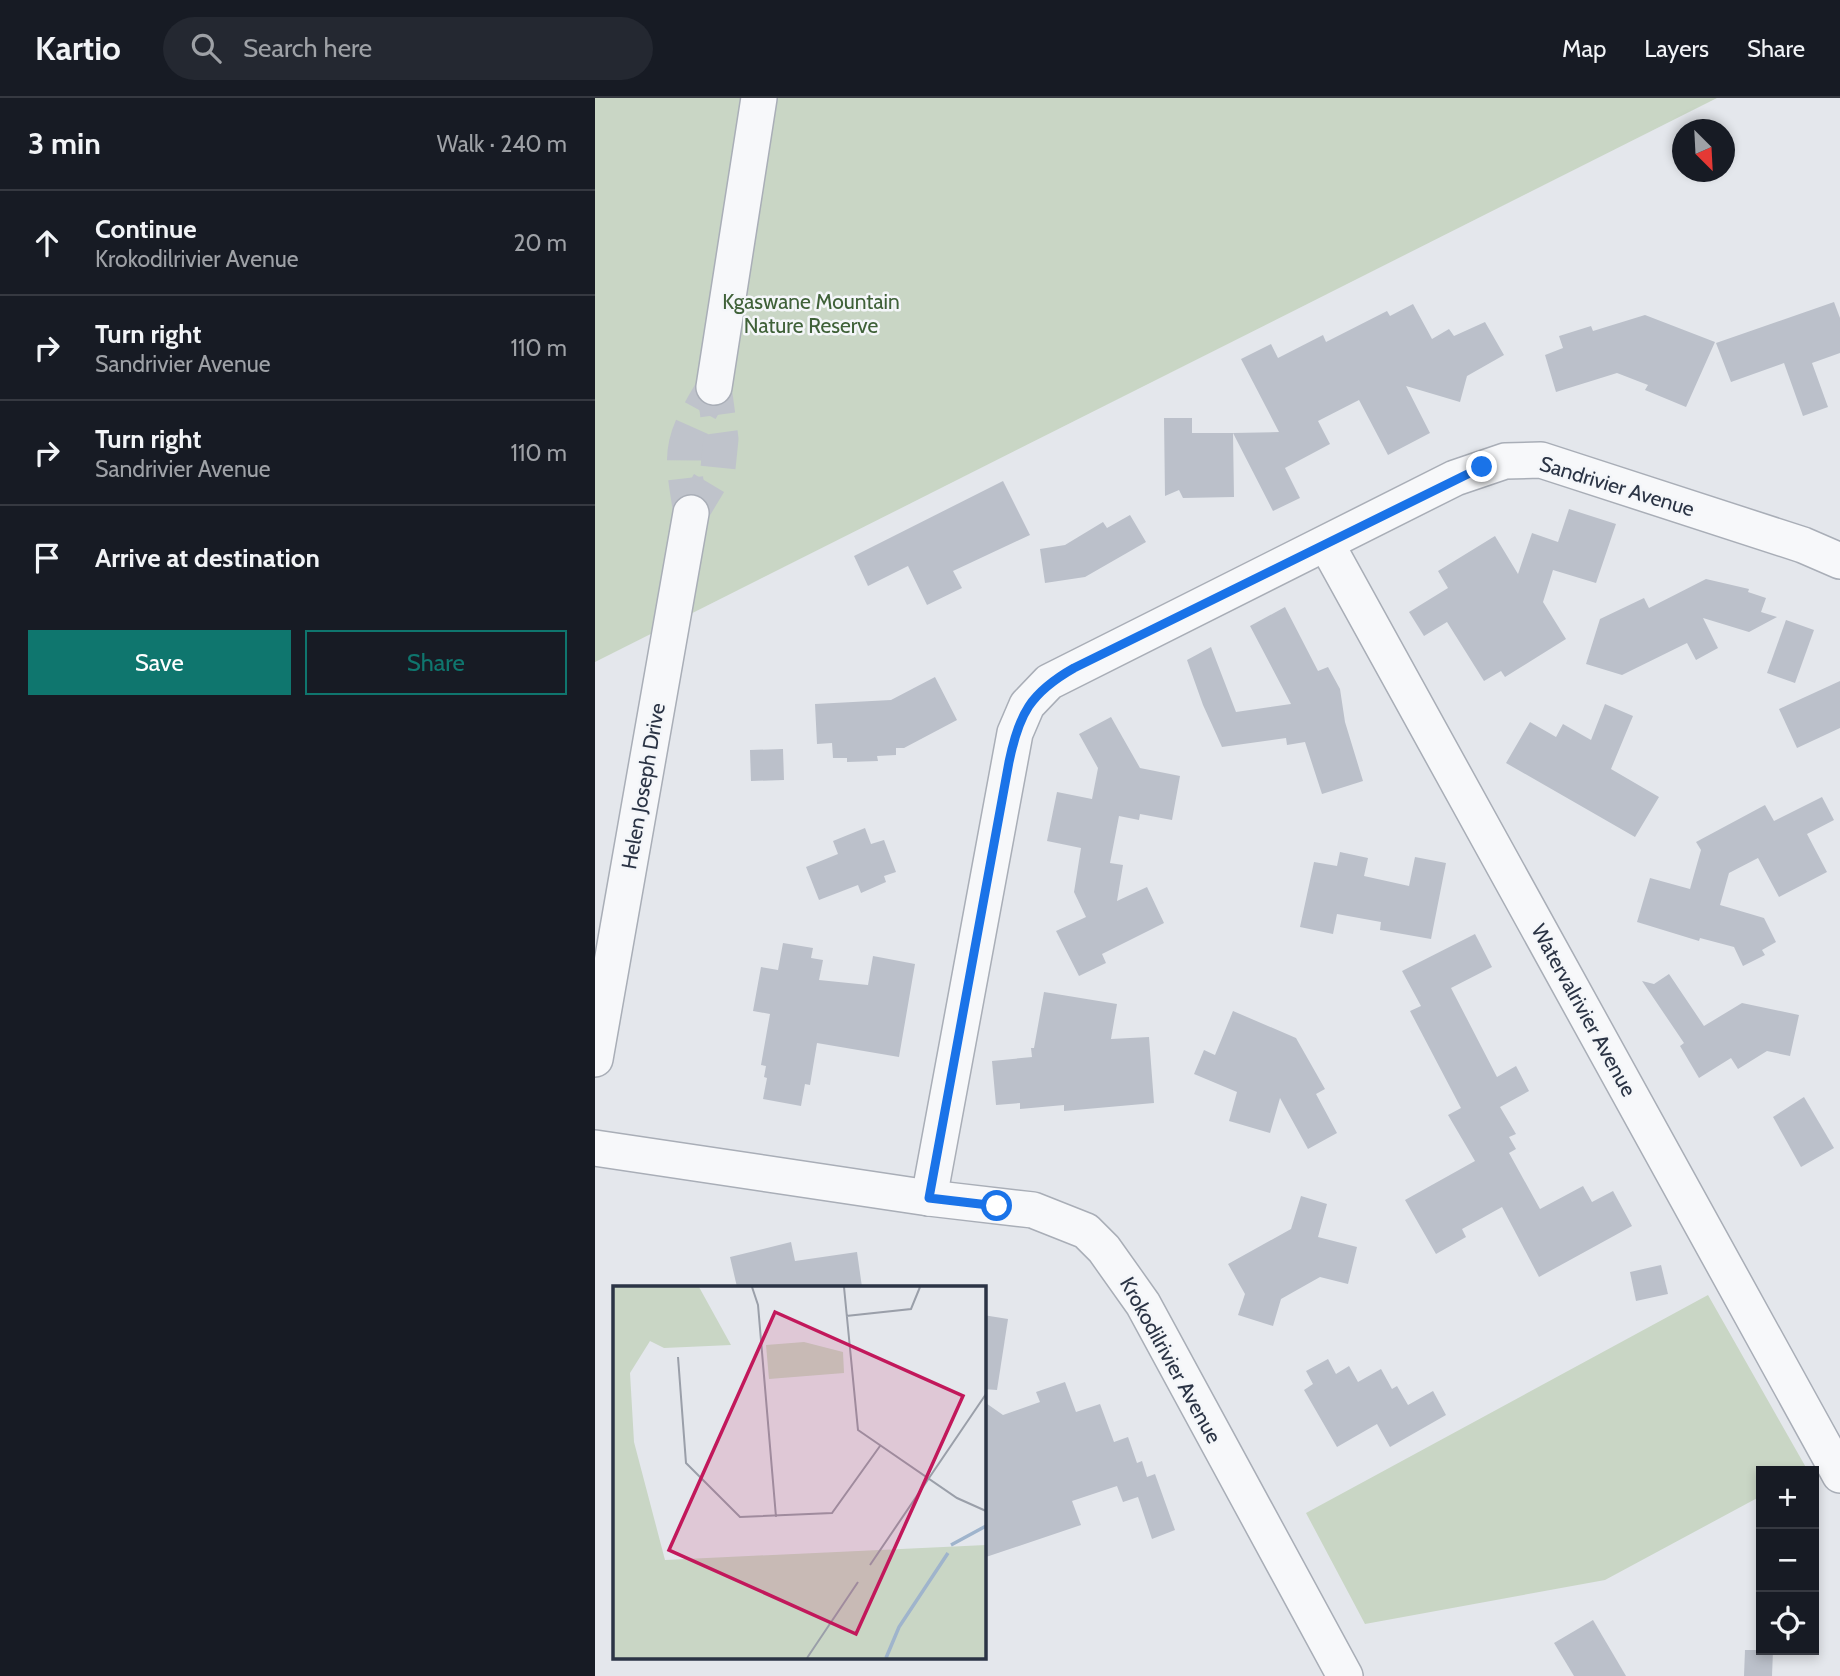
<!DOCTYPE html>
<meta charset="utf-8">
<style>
:root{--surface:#171b24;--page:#242831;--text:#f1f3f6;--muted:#9ea1a6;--line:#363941;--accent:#0f766e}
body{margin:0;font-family:Cabin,sans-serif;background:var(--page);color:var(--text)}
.controls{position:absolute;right:21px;bottom:21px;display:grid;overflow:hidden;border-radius:0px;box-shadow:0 4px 10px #0003}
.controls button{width:63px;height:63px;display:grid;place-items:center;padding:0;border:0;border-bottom:2px solid var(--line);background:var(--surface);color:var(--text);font:35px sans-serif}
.compass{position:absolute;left:1077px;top:21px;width:63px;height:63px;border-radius:50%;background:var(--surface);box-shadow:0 4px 10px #0003;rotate:156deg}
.stop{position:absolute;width:21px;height:21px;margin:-16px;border:5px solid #1a73e8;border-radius:50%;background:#fff}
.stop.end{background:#1a73e8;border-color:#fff;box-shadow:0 2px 7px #0008}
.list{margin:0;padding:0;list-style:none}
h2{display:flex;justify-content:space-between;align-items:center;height:91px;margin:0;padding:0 28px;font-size:30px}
h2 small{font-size:23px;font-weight:400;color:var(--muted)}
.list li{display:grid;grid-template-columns:46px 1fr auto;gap:21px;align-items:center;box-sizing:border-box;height:105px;padding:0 28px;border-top:2px solid var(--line)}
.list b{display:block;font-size:26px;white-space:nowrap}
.list p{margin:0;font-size:23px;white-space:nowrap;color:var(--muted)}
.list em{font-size:23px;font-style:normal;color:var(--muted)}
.actions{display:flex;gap:14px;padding:21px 28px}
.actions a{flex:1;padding:16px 0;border:2px solid var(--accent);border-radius:0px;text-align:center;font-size:24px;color:var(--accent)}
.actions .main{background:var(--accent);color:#fff}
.icon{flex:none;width:38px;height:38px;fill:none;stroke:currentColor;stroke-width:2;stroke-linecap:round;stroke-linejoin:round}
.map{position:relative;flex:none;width:1245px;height:1578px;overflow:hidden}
header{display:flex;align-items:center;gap:42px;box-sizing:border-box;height:98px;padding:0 35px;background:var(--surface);border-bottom:2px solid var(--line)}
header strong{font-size:33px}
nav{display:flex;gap:38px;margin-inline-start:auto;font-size:24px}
.search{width:490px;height:63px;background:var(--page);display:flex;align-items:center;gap:18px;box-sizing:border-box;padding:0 24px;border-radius:38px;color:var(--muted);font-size:26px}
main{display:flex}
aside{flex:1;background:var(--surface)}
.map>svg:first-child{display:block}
</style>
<header>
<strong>Kartio</strong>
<div class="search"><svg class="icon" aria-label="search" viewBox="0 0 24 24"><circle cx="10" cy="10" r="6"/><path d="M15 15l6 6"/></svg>Search here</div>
<nav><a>Map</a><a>Layers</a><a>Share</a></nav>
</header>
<main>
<aside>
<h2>3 min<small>Walk · 240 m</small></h2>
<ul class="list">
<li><svg class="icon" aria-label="ahead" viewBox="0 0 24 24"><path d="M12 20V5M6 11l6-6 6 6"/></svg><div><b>Continue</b><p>Krokodilrivier Avenue</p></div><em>20 m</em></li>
<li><svg class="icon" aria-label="right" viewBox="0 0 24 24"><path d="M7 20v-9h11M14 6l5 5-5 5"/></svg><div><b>Turn right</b><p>Sandrivier Avenue</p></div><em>110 m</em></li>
<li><svg class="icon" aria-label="right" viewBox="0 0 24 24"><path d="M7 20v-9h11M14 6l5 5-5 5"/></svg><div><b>Turn right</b><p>Sandrivier Avenue</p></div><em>110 m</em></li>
<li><svg class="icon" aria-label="arrive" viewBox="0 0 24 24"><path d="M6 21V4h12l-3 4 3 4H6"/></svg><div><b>Arrive at destination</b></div></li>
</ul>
<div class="actions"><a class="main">Save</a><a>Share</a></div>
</aside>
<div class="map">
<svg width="1245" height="1578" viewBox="0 0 1245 1578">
<rect width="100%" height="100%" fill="#e4e7ec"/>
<g fill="#c9d6c5">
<polygon points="0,0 1122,0 0,564"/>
<polygon points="1113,1197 1213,1373 1166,1373 1166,1398 1010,1482 770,1526 711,1415"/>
</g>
<g fill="#bbc0ca">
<polygon points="1239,204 1245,220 1245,255 1217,265 1233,309 1208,318 1189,265 1136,284 1121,245"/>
<polygon points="818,206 837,241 854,231 859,238 890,224 909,257 872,278 865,304 811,288 835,335 793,357 764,302 723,323 735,346 690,370 705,400 678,413 638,335 684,334 646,261 676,246 683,260 728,237 731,244 792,213 795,218"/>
<polygon points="1050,217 1120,244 1091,309 1050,292 1053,287 1022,275 961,294 950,257 968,250 964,238 996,228 998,233"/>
<polygon points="569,320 597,320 597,335 638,335 639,399 588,400 584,392 570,398"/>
<polygon points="408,383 435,437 358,473 367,490 332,507 313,468 273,488 259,458"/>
<polygon points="974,411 1021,426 1001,485 958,472 948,504 971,541 910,579 906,573 889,583 852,524 829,538 814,514 853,490 843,473 900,438 923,476 937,435 963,444"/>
<polygon points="535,417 551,444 490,479 450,485 445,451 470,447 508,424 512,430"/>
<polygon points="1111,481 1154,491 1153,494 1171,500 1166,514 1182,519 1154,534 1108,520 1123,550 1101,562 1092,545 1027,577 991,566 1005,521 1049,500 1054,510"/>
<polygon points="690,509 723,573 733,569 745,591 750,624 768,683 727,696 710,644 692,647 691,640 627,649 608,607 592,562 616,549 641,614 696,606 655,528"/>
<polygon points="1191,522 1219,532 1200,585 1172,575"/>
<polygon points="340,579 362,622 309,650 301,650 301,657 282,658 283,663 252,664 252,660 238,660 237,645 222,646 220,606 296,602"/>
<polygon points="1245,583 1245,630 1202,650 1184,611"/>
<polygon points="1010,606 1038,618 1016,671 1064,699 1040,739 911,665 935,624 961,639 968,626 996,642"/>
<polygon points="516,619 545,670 585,678 577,722 545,716 544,722 524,718 515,765 528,767 522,803 552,789 569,825 507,856 511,865 484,878 461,833 491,819 479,794 486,750 452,743 462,694 497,701 503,670 484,636"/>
<polygon points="188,651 189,682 156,683 155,652"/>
<polygon points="1227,699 1239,722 1212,736 1232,774 1184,799 1163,760 1134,775 1125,807 1169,820 1181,844 1167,852 1170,857 1148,868 1139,849 1105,840 1104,843 1042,824 1055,780 1095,791 1106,752 1101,744 1170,707 1179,723"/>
<polygon points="270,730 276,746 289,742 301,774 289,778 291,784 266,795 263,787 224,802 211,769 243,756 238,743"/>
<polygon points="745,754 773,760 769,778 814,788 820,759 851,765 836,841 785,832 786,824 742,816 738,836 705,829 719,764 742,768"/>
<polygon points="880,836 897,869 856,890 902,979 921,968 934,993 905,1009 921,1036 914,1039 921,1051 914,1055 945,1111 988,1088 997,1104 1018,1093 1037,1128 944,1179 907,1109 867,1131 871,1139 841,1156 810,1102 880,1063 853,1017 866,1010 815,913 826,908 807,873"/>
<polygon points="188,845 218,850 216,860 228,862 224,882 273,887 278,858 320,866 304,959 222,945 215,987 210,986 206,1008 168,1001 172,980 169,979 171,968 166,967 175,916 158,913 166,869 183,872"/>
<polygon points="1074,876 1109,928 1147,905 1204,917 1195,958 1172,953 1143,971 1136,960 1104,980 1085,948 1089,945 1047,883 1059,886"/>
<polygon points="449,894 522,906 516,941 554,939 559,1005 469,1013 469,1007 425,1011 425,1005 401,1007 397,963 437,959 436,950 439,950"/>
<polygon points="638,913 701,940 730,991 721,996 742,1035 713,1051 685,1000 675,1035 634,1023 642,994 599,976 609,952 620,957"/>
<polygon points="1209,999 1239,1050 1206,1069 1178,1019"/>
<polygon points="706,1098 732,1106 723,1139 762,1149 753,1186 725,1179 686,1201 678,1228 643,1217 650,1196 633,1166 696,1131"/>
<polygon points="196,1144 200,1163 262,1154 267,1189 142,1189 135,1159"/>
<polygon points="1066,1167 1073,1196 1041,1203 1035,1174"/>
<polygon points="388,1217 413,1221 402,1292 388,1291"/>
<polygon points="733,1261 741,1276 754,1268 763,1284 786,1271 797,1291 802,1288 813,1307 838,1293 851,1317 795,1349 782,1326 742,1349 709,1292 718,1286 711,1273"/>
<polygon points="470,1284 481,1314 505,1306 519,1344 533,1339 542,1365 547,1363 552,1379 560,1376 580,1432 557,1441 543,1399 528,1404 522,1388 477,1403 486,1427 388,1460 388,1303 408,1317 445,1304 441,1294"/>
<polygon points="998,1522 1031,1578 979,1578 959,1545"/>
<polygon points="1150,1552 1178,1552 1177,1578 1149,1578"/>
</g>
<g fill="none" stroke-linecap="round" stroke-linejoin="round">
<g stroke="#bfc3cb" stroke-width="35" stroke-dasharray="35 18" stroke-linecap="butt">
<path d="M96,415C85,350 85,346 119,289"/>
<polyline points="96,415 123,370 126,341 119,289"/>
</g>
<g stroke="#a9aeb7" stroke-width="38">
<g id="street">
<polyline points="119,289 164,0"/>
<polyline points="732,447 1245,1377"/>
<polyline points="0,961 96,415"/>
<polyline points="0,1050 334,1100 438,1112 491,1133 509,1151 548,1206 750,1578"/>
<polyline points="334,1100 420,635 432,607 454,584 860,380 910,363 946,362 1208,447 1245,463"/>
</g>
</g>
<use href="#street" stroke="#f7f8fa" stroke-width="35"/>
</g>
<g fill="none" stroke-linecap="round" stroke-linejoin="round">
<path stroke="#1a73e8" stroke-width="9" d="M402,1108L334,1100L414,664C424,616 435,595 479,570L887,369"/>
</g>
<g text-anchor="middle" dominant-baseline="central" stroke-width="5" stroke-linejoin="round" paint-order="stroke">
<g font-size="21" fill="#3f6138" stroke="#f4f6f9">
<text x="216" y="203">Kgaswane Mountain<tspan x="216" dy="24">Nature Reserve</tspan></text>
</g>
<g font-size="21" fill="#2b3445" stroke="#f4f6f9">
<text transform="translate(1022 388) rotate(17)">Sandrivier Avenue</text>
<text transform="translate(48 688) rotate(-80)">Helen Joseph Drive</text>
<text transform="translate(989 912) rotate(61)">Watervalrivier Avenue</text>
<text transform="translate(576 1262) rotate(61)">Krokodilrivier Avenue</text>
</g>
</g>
<g transform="translate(18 1188)">
<rect width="373" height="373" fill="#e4e7ec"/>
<path d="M0,1H86L118,59L51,62L37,55L17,87L21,156L52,274L373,259V372H0ZM191,56L230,66L231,87L156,93L153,59Z" fill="#c9d6c5"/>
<path fill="none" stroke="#9fb4cc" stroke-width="3.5" d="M338,259L373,240M273,372L286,341L335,267"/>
<path fill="none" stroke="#9a9fa9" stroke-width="2" d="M139,1L145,19L163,231M231,1L245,144L344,212L373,225M233,30L298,23L307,1M65,71L73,177L127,231L219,227L267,160M257,279L373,108M194,372L245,296"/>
<path fill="#c2185b" fill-opacity="0.15" stroke="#c2185b" stroke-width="3.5" d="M162,26L350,110L243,348L56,264Z"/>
<rect width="373" height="373" fill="none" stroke="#2b3445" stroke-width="3.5"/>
</g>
</svg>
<div class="controls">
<button>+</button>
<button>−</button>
<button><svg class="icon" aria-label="locate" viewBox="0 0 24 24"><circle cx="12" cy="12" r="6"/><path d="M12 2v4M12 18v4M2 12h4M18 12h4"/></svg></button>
</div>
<svg class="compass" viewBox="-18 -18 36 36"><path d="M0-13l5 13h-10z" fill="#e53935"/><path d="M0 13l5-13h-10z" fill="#9ea1a6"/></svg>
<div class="stop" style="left:402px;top:1108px"></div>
<div class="stop end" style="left:887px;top:369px"></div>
</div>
</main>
